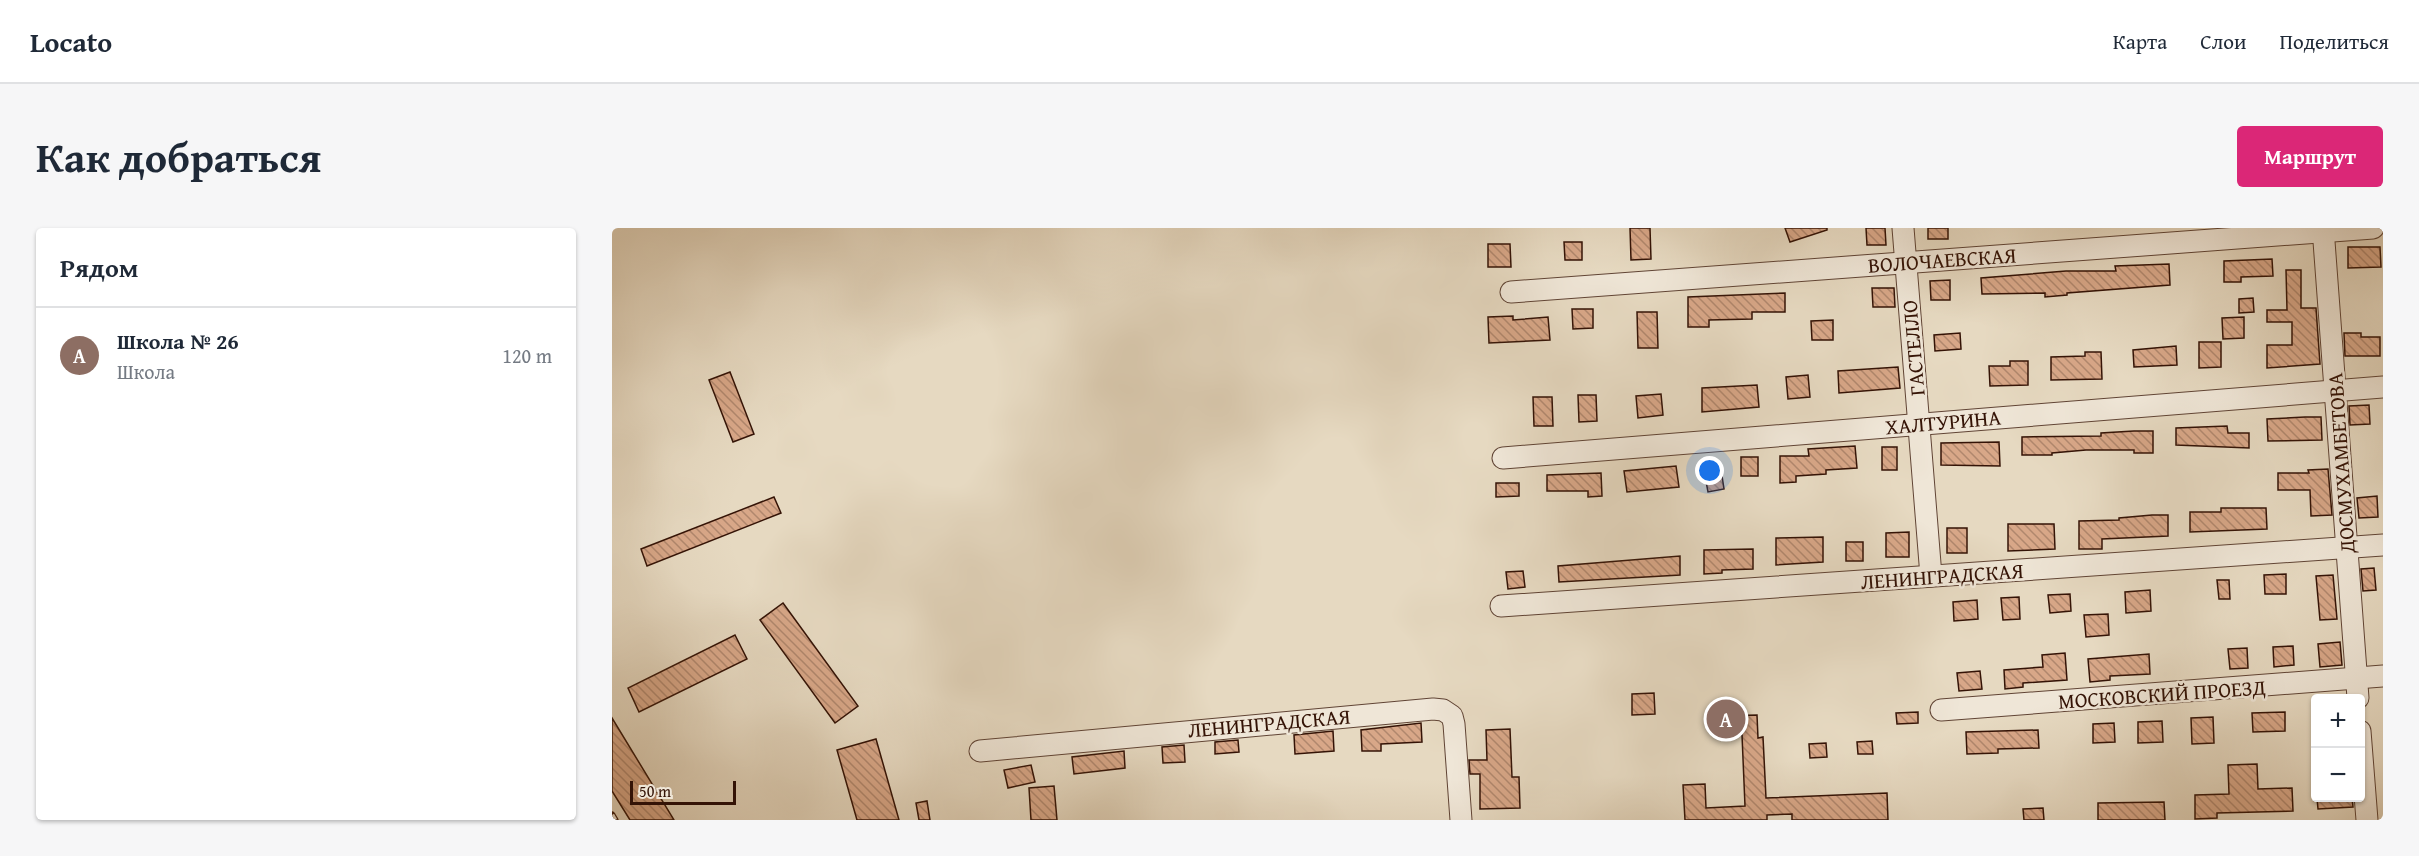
<!DOCTYPE html>
<html lang="ru">
<meta charset="utf-8">
<style>
:root{--surface:#fff;--page:#f6f6f7;--text:#1f2937;--muted:#747a83;--line:#e0e1e3;--accent:#db2777}
body{margin:0;font-family:"Gentium Book Plus",serif;background:var(--page);color:var(--text)}
.controls{position:absolute;right:18px;bottom:18px;display:grid;overflow:hidden;border-radius:6px;box-shadow:0 2px 4px #0004}
.controls button{width:54px;height:54px;display:grid;place-items:center;padding:0;border:0;border-bottom:2px solid var(--line);background:var(--surface);color:var(--text);font:30px sans-serif}
.scale{position:absolute;left:18px;bottom:15px;width:106px;box-sizing:border-box;padding-left:6px;border:3px solid #341306;border-top:0;font-size:16px;line-height:21px;white-space:nowrap;color:#341306;-webkit-text-stroke:4px #efe6d7;paint-order:stroke}
.you{position:absolute;left:1098px;top:243px;width:21px;height:21px;margin:-15px;border:4px solid #fff;border-radius:50%;background:#1a73e8;box-shadow:0 0 0 9px #1a73e833}
.badge{display:grid;place-items:center;width:39px;height:39px;border-radius:50%;background:var(--accent);color:#fff;font-size:20px;font-weight:700}
.pin{position:absolute;translate:-50% -50%;border:3px solid #fff;box-shadow:0 2px 6px #0006}
.list{margin:0;padding:0;list-style:none}
h2{display:flex;justify-content:space-between;align-items:center;height:78px;margin:0;padding:0 24px;font-size:26px}
h2 small{font-size:20px;font-weight:400;color:var(--muted)}
.list li{display:grid;grid-template-columns:39px 1fr auto;gap:18px;align-items:center;box-sizing:border-box;height:96px;padding:0 24px;border-top:2px solid var(--line)}
.list b{display:block;font-size:22px;white-space:nowrap}
.list p{margin:0;font-size:20px;white-space:nowrap;color:var(--muted)}
.list em{font-size:20px;font-style:normal;color:var(--muted)}
.map{position:relative;flex:none;width:1771px;height:592px;overflow:hidden;border-radius:6px}
header{display:flex;align-items:center;gap:36px;box-sizing:border-box;height:84px;padding:0 30px;background:var(--surface);border-bottom:2px solid var(--line)}
header strong{font-size:28px}
nav{display:flex;gap:33px;margin-inline-start:auto;font-size:21px}
.intro{display:flex;align-items:center;justify-content:space-between;box-sizing:border-box;height:144px;padding:0 36px}
h1{margin:0;font-size:42px}
.button{padding:15px 27px;border-radius:6px;background:var(--accent);color:#fff;font-size:21px;font-weight:700}
main{display:flex;gap:36px;padding:0 36px}
aside{flex:1;background:var(--surface);border-radius:6px;box-shadow:0 2px 4px #0004}
.map>svg:first-child{display:block}
</style>
<header>
<strong>Locato</strong>
<nav><a>Карта</a><a>Слои</a><a>Поделиться</a></nav>
</header>
<div class="intro"><h1>Как добраться</h1><a class="button">Маршрут</a></div>
<main>
<aside>
<h2>Рядом<small></small></h2>
<ul class="list">
<li><span class="badge" style="background:#8d6e63">A</span><div><b>Школа № 26</b><p>Школа</p></div><em>120 m</em></li>
</ul>
</aside>
<div class="map">
<svg width="1771" height="592" viewBox="0 0 1771 592">
<defs>
<pattern id="building-back-hatch" width="6" height="6" patternUnits="userSpaceOnUse" patternTransform="scale(1.5)"><rect width="6" height="6" fill="#d8a788"/><path d="M-1 5l2 2M0 0l6 6M5-1l2 2" fill="none" stroke="#b0876d"/></pattern>
</defs>
<rect width="100%" height="100%" fill="#e6d9c1"/>
<filter id="stains"><feTurbulence type="fractalNoise" baseFrequency=".00333" numOctaves="4"/><feColorMatrix values="0 0 0 0 .2 0 0 0 0 .09 0 0 0 0 .02 0 0 0 .5 -.17"/></filter>
<radialGradient id="worn" r=".72"><stop offset=".6" stop-color="#630" stop-opacity="0"/><stop offset="1" stop-color="#630" stop-opacity=".3"/></radialGradient>
<g fill="url(#building-back-hatch)" stroke="#341306" stroke-width="1.5">
<polygon points="1018,0 1038,0 1039,31 1019,32"/>
<polygon points="1173,0 1215,0 1215,2 1178,14"/>
<polygon points="1254,0 1273,0 1274,17 1255,17"/>
<rect x="1316" y="0" width="20" height="11"/>
<polygon points="952,14 970,14 970,32 953,32"/>
<polygon points="876,16 898,16 899,39 876,39"/>
<polygon points="1736,19 1768,19 1769,39 1736,40"/>
<polygon points="1660,31 1661,48 1629,49 1629,54 1612,54 1612,33"/>
<polygon points="1557,36 1558,57 1455,65 1455,67 1433,69 1433,65 1370,66 1369,50 1454,43 1504,43 1503,38"/>
<polygon points="1674,42 1689,42 1689,80 1704,80 1708,136 1655,140 1655,117 1680,117 1680,94 1655,94 1655,82 1675,82"/>
<polygon points="1338,52 1338,72 1319,72 1318,53"/>
<polygon points="1260,60 1282,60 1283,79 1261,79"/>
<polygon points="1173,65 1173,84 1140,84 1140,91 1097,92 1097,99 1076,99 1076,69"/>
<polygon points="1641,70 1642,84 1627,85 1627,71"/>
<polygon points="960,81 981,81 981,100 961,101"/>
<polygon points="1025,84 1045,84 1046,120 1026,120"/>
<polygon points="901,88 901,92 936,89 938,112 877,115 876,89"/>
<polygon points="1632,89 1632,110 1611,111 1610,90"/>
<polygon points="1221,92 1221,112 1200,112 1199,93"/>
<polygon points="1348,105 1349,121 1323,123 1322,107"/>
<polygon points="1732,105 1749,105 1749,109 1768,109 1768,128 1733,128"/>
<polygon points="1587,114 1609,114 1609,139 1587,140"/>
<polygon points="1564,118 1565,137 1522,139 1521,122"/>
<polygon points="1473,124 1489,124 1490,151 1439,152 1439,129 1473,128"/>
<polygon points="1398,133 1416,133 1416,157 1378,158 1377,138 1398,138"/>
<polygon points="1286,139 1288,160 1227,165 1226,143"/>
<polygon points="118,144 142,206 121,214 97,152"/>
<polygon points="1196,147 1198,169 1176,171 1174,149"/>
<polygon points="1145,157 1147,179 1090,184 1090,160"/>
<polygon points="1049,166 1051,187 1026,190 1024,168"/>
<polygon points="966,167 984,167 985,193 967,194"/>
<polygon points="921,169 940,169 941,198 922,198"/>
<polygon points="1757,177 1758,196 1738,197 1737,178"/>
<polygon points="1693,189 1709,189 1710,212 1656,213 1655,191"/>
<polygon points="1615,198 1616,205 1637,205 1637,220 1564,217 1564,200"/>
<polygon points="1522,203 1541,203 1541,225 1522,225 1522,222 1474,222 1440,225 1440,227 1410,227 1410,209 1489,208 1489,205"/>
<polygon points="1387,214 1388,238 1329,237 1329,215"/>
<polygon points="1243,218 1245,240 1214,242 1214,246 1184,248 1184,254 1168,255 1168,228 1197,228 1196,221"/>
<rect x="1270" y="219" width="15" height="23"/>
<rect x="1129" y="229" width="17" height="19"/>
<polygon points="1108,235 1112,261 1096,264 1091,238"/>
<polygon points="1064,238 1067,259 1015,264 1012,243"/>
<polygon points="1716,241 1720,287 1699,288 1698,262 1666,262 1666,245 1697,245 1696,242"/>
<polygon points="989,245 990,268 976,269 976,263 935,263 935,247"/>
<polygon points="884,255 907,255 907,268 884,269"/>
<polygon points="1765,268 1766,289 1747,290 1745,270"/>
<polygon points="162,269 169,285 35,338 29,321"/>
<polygon points="1609,280 1654,280 1655,301 1578,304 1578,284 1609,284"/>
<polygon points="1540,287 1556,287 1556,308 1490,311 1490,321 1467,321 1467,293 1507,292 1507,290"/>
<polygon points="1396,296 1442,296 1443,321 1396,323"/>
<rect x="1335" y="300" width="20" height="25"/>
<polygon points="1297,304 1297,329 1274,329 1274,305"/>
<polygon points="1211,309 1211,334 1164,337 1164,310"/>
<rect x="1234" y="314" width="17" height="19"/>
<polygon points="1141,321 1141,341 1110,342 1110,345 1092,346 1092,322"/>
<polygon points="1068,328 1068,347 947,354 946,338"/>
<polygon points="1762,340 1764,362 1751,363 1749,341"/>
<polygon points="911,343 913,359 896,361 894,344"/>
<polygon points="1674,346 1674,366 1653,366 1652,347"/>
<polygon points="1721,347 1725,391 1708,392 1704,348"/>
<polygon points="1605,352 1617,352 1618,371 1607,371"/>
<polygon points="1538,362 1539,383 1514,385 1513,364"/>
<polygon points="1458,366 1459,383 1438,385 1436,367"/>
<polygon points="1407,369 1408,391 1391,392 1389,370"/>
<polygon points="1365,372 1366,391 1342,393 1341,374"/>
<polygon points="171,375 246,478 223,495 148,392"/>
<polygon points="1496,386 1497,407 1474,409 1472,387"/>
<polygon points="123,407 135,431 27,484 16,460"/>
<polygon points="1728,414 1730,437 1708,439 1706,416"/>
<polygon points="1681,418 1682,437 1662,439 1661,419"/>
<polygon points="1635,420 1636,440 1618,441 1616,421"/>
<polygon points="1453,425 1455,452 1411,455 1411,459 1393,461 1392,442 1431,439 1430,427"/>
<polygon points="1537,426 1538,446 1498,448 1498,452 1478,454 1476,431"/>
<polygon points="1368,443 1370,461 1347,463 1345,445"/>
<polygon points="1042,465 1043,486 1020,487 1020,466"/>
<polygon points="1306,484 1306,495 1285,496 1284,485"/>
<polygon points="1673,484 1673,503 1641,504 1640,485"/>
<polygon points="1145,487 1146,510 1151,509 1154,570 1275,565 1276,592 1180,592 1180,586 1155,587 1155,592 1073,592 1071,557 1093,556 1094,580 1133,578 1130,507 1108,508 1108,488"/>
<polygon points="1601,489 1602,515 1580,516 1579,490"/>
<polygon points="0,490 62,592 18,592 0,563"/>
<polygon points="1550,493 1551,514 1526,515 1526,494"/>
<polygon points="809,495 810,514 769,516 769,523 750,523 749,502"/>
<polygon points="1502,495 1503,514 1481,515 1481,496"/>
<polygon points="898,501 900,549 907,549 908,580 868,581 868,546 858,546 857,532 875,532 874,502"/>
<polygon points="1426,502 1427,520 1386,521 1386,525 1355,526 1354,504"/>
<polygon points="721,503 722,523 683,526 682,507"/>
<polygon points="264,511 287,592 245,592 225,522"/>
<polygon points="626,512 627,524 603,526 603,514"/>
<polygon points="1260,513 1261,526 1246,526 1245,514"/>
<polygon points="1214,515 1215,529 1198,530 1197,516"/>
<polygon points="572,517 573,534 551,535 550,519"/>
<polygon points="512,523 513,540 462,546 460,529"/>
<polygon points="1645,536 1646,561 1680,560 1681,583 1605,585 1605,590 1583,591 1583,567 1617,566 1616,537"/>
<polygon points="419,537 423,554 396,560 392,542"/>
<polygon points="442,558 445,592 419,592 417,560"/>
<polygon points="1705,570 1740,570 1741,579 1706,581"/>
<polygon points="315,573 318,592 307,592 304,575"/>
<polygon points="1552,574 1553,592 1486,592 1486,575"/>
<polygon points="1431,580 1432,592 1412,592 1411,581"/>
</g>
<g fill="none" stroke-linecap="round" stroke-linejoin="round">
<g stroke="#604435" stroke-width="23">
<g id="minor">
<polyline points="1291,0 1319,348"/>
<polyline points="1711,0 1746,470"/>
<polyline points="899,64 1761,0"/>
<polyline points="891,230 1771,159"/>
<polyline points="889,378 1771,317"/>
<polyline points="1329,482 1771,448"/>
<polyline points="1748,503 1755,592"/>
<polyline points="368,523 821,481 831,482 840,488 842,496 849,592"/>
</g>
</g>
<use href="#minor" stroke="#efe6d7" stroke-width="21"/>
<g stroke="#341306" stroke-width="7">
<polyline id="rail" points="0,587 3,592"/>
</g>
<use href="#rail" stroke="#efe6d7" stroke-width="4.5" stroke-dasharray="14" stroke-linecap="butt"/>
</g>
<g text-anchor="middle" dominant-baseline="central" stroke-width="5" stroke-linejoin="round" paint-order="stroke">
<g font-size="21" fill="#341306" stroke="#efe6d7">
<text transform="translate(1330 32) rotate(-4)">ВОЛОЧАЕВСКАЯ</text>
<text transform="translate(1301 120) rotate(-95)">ГАСТЕЛЛО</text>
<text transform="translate(1331 194) rotate(-5)">ХАЛТУРИНА</text>
<text transform="translate(1729 235) rotate(-94)">ДОСМУХАМБЕТОВА</text>
<text transform="translate(1330 348) rotate(-4)">ЛЕНИНГРАДСКАЯ</text>
<text transform="translate(1550 466) rotate(-4)">МОСКОВСКИЙ ПРОЕЗД</text>
<text transform="translate(657 495) rotate(-5)">ЛЕНИНГРАДСКАЯ</text>
</g>
</g>
<rect width="100%" height="100%" filter="url(#stains)"/>
<rect width="100%" height="100%" fill="url(#worn)"/>
</svg>
<div class="controls">
<button>+</button>
<button>−</button>
</div>
<div class="scale">50 m</div>
<div class="you"></div>
<div class="pin badge" style="left:1114px;top:491px;background:#8d6e63">A</div>
</div>
</main>
